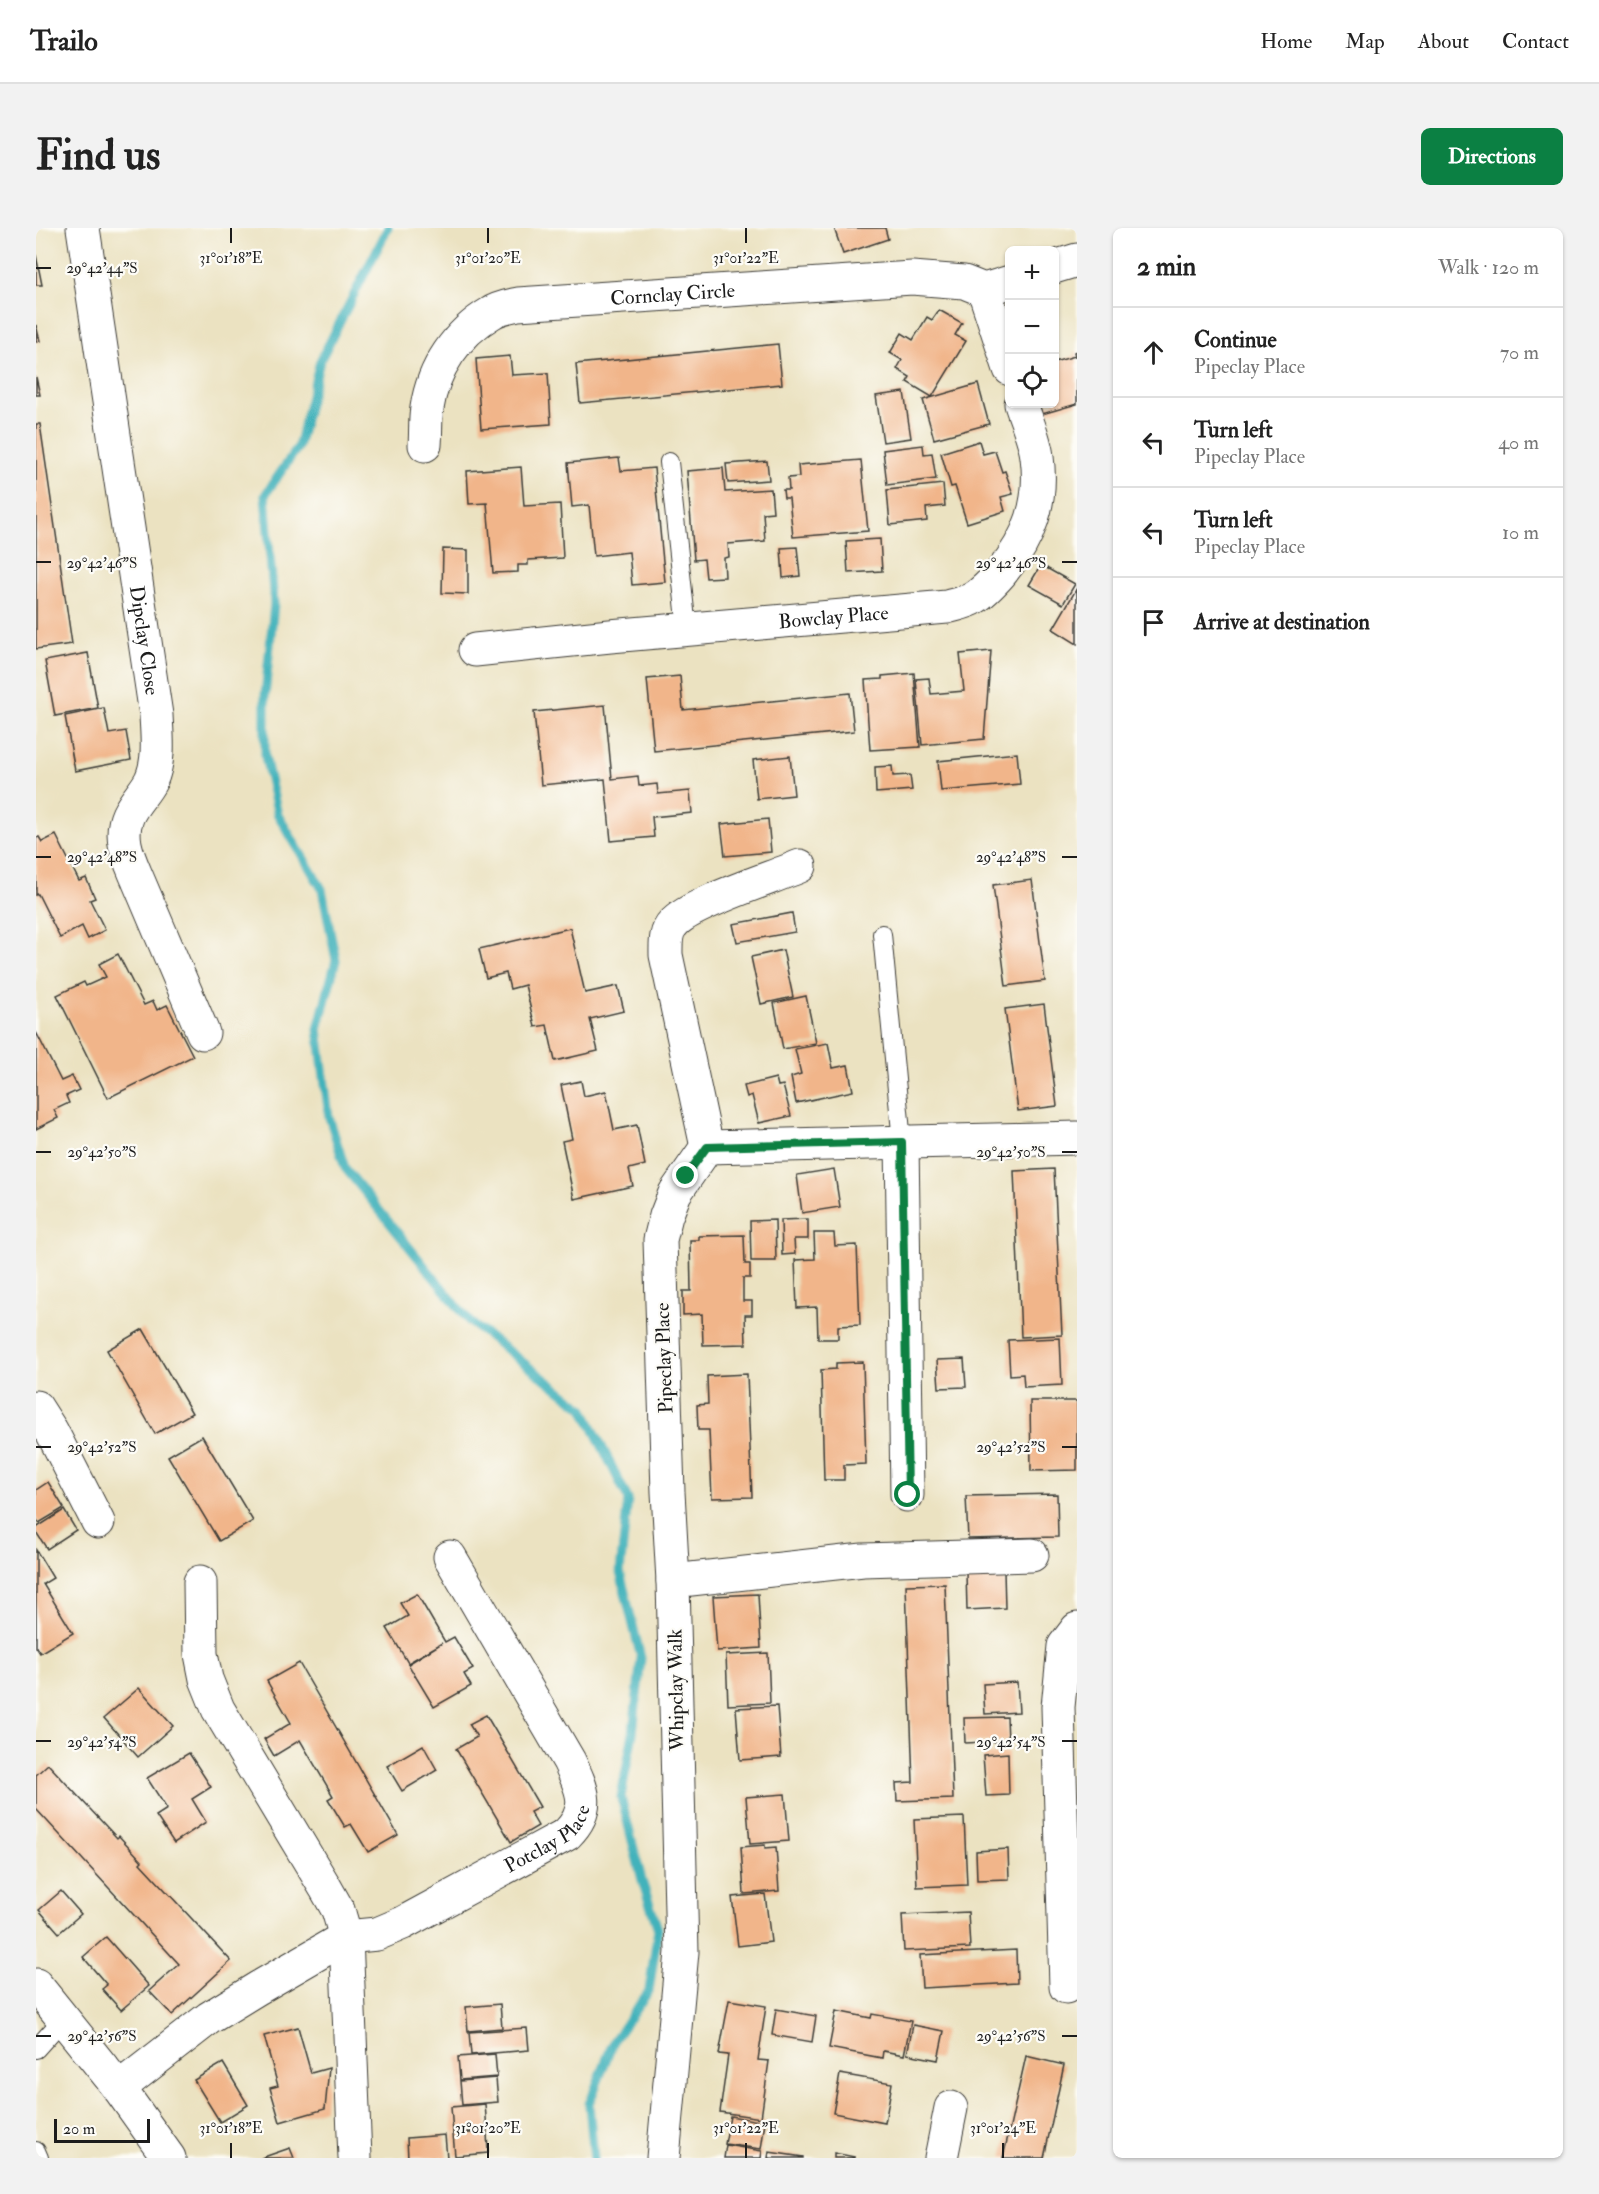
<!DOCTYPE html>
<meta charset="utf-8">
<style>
:root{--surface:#fff;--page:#f2f2f2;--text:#222;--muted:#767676;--line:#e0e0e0;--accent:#0b8043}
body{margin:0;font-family:"IM FELL Double Pica",serif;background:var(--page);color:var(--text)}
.controls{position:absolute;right:18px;top:18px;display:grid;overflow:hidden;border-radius:9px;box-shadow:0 2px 4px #0004}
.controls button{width:54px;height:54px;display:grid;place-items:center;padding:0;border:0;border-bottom:2px solid var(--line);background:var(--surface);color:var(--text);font:30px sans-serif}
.scale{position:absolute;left:18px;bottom:15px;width:96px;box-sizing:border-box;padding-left:6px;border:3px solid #1c1c1c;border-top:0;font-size:16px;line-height:21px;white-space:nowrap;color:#1c1c1c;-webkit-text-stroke:4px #fdfcf7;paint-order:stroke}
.stop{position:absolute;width:18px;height:18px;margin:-14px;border:4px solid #0b8043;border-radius:50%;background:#fff}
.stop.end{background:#0b8043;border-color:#fff;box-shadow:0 2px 6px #0008}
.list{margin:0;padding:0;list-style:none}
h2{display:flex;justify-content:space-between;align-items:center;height:78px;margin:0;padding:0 24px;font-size:26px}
h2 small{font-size:20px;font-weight:400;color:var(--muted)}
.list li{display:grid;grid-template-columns:39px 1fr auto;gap:18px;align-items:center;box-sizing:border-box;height:90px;padding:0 24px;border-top:2px solid var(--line)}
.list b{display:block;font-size:22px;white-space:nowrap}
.list p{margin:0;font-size:20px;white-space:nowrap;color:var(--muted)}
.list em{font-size:20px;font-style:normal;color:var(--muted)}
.icon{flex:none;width:33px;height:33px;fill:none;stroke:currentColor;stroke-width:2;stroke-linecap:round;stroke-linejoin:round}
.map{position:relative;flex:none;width:1041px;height:1930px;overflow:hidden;border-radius:9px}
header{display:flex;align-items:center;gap:36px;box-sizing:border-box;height:84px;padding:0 30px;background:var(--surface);border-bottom:2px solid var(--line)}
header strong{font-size:28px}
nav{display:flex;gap:33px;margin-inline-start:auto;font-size:21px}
.intro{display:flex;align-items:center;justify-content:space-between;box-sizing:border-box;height:144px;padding:0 36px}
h1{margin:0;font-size:42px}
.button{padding:15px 27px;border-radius:9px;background:var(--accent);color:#fff;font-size:21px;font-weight:700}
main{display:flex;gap:36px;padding:0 36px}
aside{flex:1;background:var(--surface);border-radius:9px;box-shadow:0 2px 4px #0004}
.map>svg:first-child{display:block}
</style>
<header>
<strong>Trailo</strong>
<nav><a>Home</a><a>Map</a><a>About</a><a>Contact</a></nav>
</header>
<div class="intro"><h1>Find us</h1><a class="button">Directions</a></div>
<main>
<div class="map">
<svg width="1041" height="1930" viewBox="0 0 1041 1930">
<rect width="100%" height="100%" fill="#fdfcf7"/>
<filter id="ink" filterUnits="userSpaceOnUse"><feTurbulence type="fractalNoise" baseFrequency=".0167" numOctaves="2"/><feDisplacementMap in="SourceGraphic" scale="12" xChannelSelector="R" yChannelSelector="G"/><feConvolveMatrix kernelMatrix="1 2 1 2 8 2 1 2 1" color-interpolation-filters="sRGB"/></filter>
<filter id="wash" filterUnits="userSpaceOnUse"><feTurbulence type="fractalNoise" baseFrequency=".008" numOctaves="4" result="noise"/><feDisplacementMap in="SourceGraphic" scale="24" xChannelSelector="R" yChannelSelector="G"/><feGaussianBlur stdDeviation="1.35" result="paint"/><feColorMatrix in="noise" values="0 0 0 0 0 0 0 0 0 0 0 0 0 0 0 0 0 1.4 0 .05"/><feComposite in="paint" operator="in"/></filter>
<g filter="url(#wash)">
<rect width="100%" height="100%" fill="#ebe2c1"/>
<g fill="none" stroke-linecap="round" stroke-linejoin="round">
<polyline stroke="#42b2bb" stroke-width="9" points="352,0 284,133 262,219 229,267 238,376 229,468 229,528 242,587 286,661 300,732 282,801 293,889 309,940 434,1094 547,1180 592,1271 584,1344 605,1430 597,1505 585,1569 607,1656 622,1701 613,1763 578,1812 553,1876 558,1930"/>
</g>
<g id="blocks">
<g fill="#f1b58a">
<polygon points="798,0 849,0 852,11 807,26"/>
<polygon points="0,27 6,57 0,57"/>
<polygon points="903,82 926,95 919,107 930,113 896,169 871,154 874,149 861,141 866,132 854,125 866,105 877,112 891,89 896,92"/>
<polygon points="0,97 4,113 0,114"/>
<polygon points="742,116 746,156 544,175 540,136"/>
<polygon points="1041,123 1041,176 1006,186 1003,176 1018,176 1018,134 1039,128 1038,124"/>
<polygon points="474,128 476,147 512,145 515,196 445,201 440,131"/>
<polygon points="0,149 4,167 0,167"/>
<polygon points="942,156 953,196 898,211 887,172"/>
<polygon points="868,164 875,210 847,214 840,168"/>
<polygon points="0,196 4,196 36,416 0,421"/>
<polygon points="943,213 947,226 959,223 966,244 969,243 977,266 965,269 969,283 931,295 919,258 915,259 905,225"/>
<polygon points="887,217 888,226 896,225 900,251 851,257 847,222"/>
<polygon points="583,230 585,243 618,240 629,354 596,357 593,324 558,328 553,277 536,279 532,235"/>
<polygon points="825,232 832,303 757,309 753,270 748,270 747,262 753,262 752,250 763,249 762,237"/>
<polygon points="731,233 733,252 692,255 690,236"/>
<polygon points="485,239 488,278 524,276 527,330 492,332 492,337 482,337 482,344 457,345 451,275 433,276 431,243"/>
<polygon points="687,240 689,264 735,261 737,284 727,285 729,313 692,316 693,329 688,330 689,349 670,350 668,331 658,332 651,243"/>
<polygon points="907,256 909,278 890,280 891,293 854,297 851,262"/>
<polygon points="844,311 846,343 812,345 810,313"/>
<polygon points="761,319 764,348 747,350 745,320"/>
<polygon points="407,321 432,322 432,366 406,365"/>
<polygon points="1005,337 1039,356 1027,376 993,357"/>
<polygon points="1041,360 1041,416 1017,401"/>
<polygon points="955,423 948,511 886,517 880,451 893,450 895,466 928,463 924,426"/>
<polygon points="52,425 62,480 19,488 9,433"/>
<polygon points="878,445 884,519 834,522 829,452 846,451 846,448"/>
<polygon points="644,448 647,482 814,465 818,503 618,523 611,451"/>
<polygon points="569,477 576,551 602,548 603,558 621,556 622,566 654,563 656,585 616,589 618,609 575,613 569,551 505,557 498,484"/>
<polygon points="68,480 73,506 90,503 95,532 39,543 29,488"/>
<polygon points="981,525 984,556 905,563 902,533"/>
<polygon points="754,528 758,567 721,571 717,532"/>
<polygon points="856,538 857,548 874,547 876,562 840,565 839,539"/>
<polygon points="732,591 735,624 689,628 685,596"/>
<polygon points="20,607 43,653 50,650 59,670 54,672 69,702 52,711 46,698 24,710 2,666 0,667 0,610 3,609 6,614"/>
<polygon points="996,652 1009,753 970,758 957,657"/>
<polygon points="756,685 759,704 701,714 697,696"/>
<polygon points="534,700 549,765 582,758 588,783 554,791 562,823 519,833 511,797 499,799 489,757 474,761 470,745 450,750 443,721"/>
<polygon points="747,722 757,769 725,776 715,729"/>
<polygon points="82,726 108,777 117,773 121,782 131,777 157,828 72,870 21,767 48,754 50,758 70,749 63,736"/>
<polygon points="770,768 780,815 747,821 738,775"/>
<polygon points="1008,776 1021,878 982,883 969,781"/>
<polygon points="0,804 25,853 36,848 43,862 30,868 33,875 18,882 22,890 0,901"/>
<polygon points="792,815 797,840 812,837 817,863 760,875 755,849 765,846 759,821"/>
<polygon points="740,850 742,858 747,857 755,888 723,895 716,867 711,869 708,858"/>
<polygon points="545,853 548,868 570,863 578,902 601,897 609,937 593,941 597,958 538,971 526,913 536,911 525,857"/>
<polygon points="798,941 804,979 766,985 761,947"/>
<polygon points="1018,941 1026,1107 985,1109 978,943"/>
<polygon points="772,991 772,1011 758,1011 759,1026 746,1027 745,992"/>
<polygon points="739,992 740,1033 715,1033 714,993"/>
<polygon points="778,1005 798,1005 799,1018 821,1017 824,1097 802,1098 802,1111 782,1111 781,1079 761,1080 759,1032 779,1031"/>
<polygon points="708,1007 709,1036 714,1036 714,1050 707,1050 707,1073 716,1073 716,1087 709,1087 710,1116 667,1117 666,1086 647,1087 647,1063 655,1063 654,1012 663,1012 663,1008"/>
<polygon points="107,1101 156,1185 119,1206 71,1122"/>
<polygon points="1024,1110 1026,1157 988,1159 987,1146 974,1147 972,1112"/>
<polygon points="928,1131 930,1159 903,1160 901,1132"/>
<polygon points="827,1134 830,1236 808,1237 808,1252 788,1252 785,1142 800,1141 800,1135"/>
<polygon points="711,1146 716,1269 676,1270 673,1202 662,1202 661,1177 672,1176 671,1148"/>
<polygon points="994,1173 1041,1173 1041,1242 995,1243"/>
<polygon points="166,1208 217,1293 183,1313 132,1228"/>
<polygon points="12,1254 28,1280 3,1295 0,1291 0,1262"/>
<polygon points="1021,1266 1022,1309 932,1311 930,1268"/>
<polygon points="28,1282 40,1302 11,1321 0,1304 0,1300"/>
<polygon points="0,1322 17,1350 7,1356 37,1405 4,1425 0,1419"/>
<polygon points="968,1343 969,1380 931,1382 930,1344"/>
<polygon points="909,1356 917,1571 861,1573 860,1555 877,1554 870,1357"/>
<polygon points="381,1366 409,1414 418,1409 437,1441 428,1446 435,1458 398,1479 372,1436 406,1415 372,1435 351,1400 372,1388 364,1375"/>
<polygon points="722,1366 725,1420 681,1423 677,1368"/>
<polygon points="732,1425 734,1475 692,1477 690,1427"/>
<polygon points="263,1435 362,1607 332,1624 315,1596 309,1599 292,1571 297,1568 264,1512 238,1528 228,1511 255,1495 231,1453"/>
<polygon points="981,1454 983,1484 949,1486 947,1456"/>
<polygon points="103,1460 137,1498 102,1529 68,1490"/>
<polygon points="741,1478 745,1529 704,1532 700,1480"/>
<polygon points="450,1487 504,1579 494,1584 502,1598 475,1614 420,1521 441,1509 433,1496"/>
<polygon points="971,1489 972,1513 929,1515 928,1490"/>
<polygon points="387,1517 401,1542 366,1563 351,1538"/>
<polygon points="153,1525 175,1559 156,1571 170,1594 138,1615 120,1588 131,1581 111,1550"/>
<polygon points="972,1525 973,1567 950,1568 947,1527"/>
<polygon points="12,1536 81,1610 83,1608 106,1633 104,1635 195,1733 136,1787 113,1763 143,1736 0,1581 0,1547"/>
<polygon points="749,1566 753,1613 714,1616 710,1569"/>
<polygon points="928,1589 931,1657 881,1659 878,1591"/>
<polygon points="729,1617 729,1620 740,1619 743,1663 708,1666 705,1619"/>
<polygon points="972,1621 973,1651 941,1652 940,1623"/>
<polygon points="25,1663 45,1686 23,1705 3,1682"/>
<polygon points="729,1666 735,1714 702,1718 696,1669"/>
<polygon points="932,1684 934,1720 868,1723 866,1687"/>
<polygon points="70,1709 113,1758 85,1782 66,1761 71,1757 47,1729"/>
<polygon points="980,1722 981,1755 886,1760 884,1727"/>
<polygon points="693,1772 730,1778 722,1832 733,1833 725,1890 684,1884 692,1827 683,1826"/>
<polygon points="464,1776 466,1800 432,1803 430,1779"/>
<polygon points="740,1781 780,1788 776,1814 736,1807"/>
<polygon points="800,1783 835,1790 836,1786 875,1793 868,1827 847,1823 846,1830 793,1820"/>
<polygon points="877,1797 908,1803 902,1832 871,1826"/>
<polygon points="262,1799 275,1845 293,1840 289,1881 244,1894 234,1860 242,1858 228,1808"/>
<polygon points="491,1800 493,1822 435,1827 433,1804"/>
<polygon points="459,1826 461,1849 424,1852 422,1829"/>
<polygon points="990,1828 1028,1837 1008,1930 967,1930"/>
<polygon points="187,1835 212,1877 184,1894 158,1852"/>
<polygon points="804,1846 856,1855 849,1895 797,1885"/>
<polygon points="460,1850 462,1874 426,1877 424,1853"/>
<polygon points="449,1876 451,1902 417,1905 415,1879"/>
<polygon points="694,1888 729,1894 725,1921 689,1916"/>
<polygon points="451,1904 452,1925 419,1928 417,1906"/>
<polygon points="409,1907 411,1930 372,1930 371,1910"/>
<polygon points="690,1917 726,1923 725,1930 688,1930"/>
<polygon points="254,1920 258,1930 225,1930"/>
<polygon points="733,1924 767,1929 767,1930 732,1930"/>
<polygon points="798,1925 819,1929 819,1930 798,1930"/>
</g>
</g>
</g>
<g filter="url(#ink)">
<use href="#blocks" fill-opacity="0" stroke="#3b3a35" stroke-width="1.5"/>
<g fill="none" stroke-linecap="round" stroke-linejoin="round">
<g stroke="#3b3a35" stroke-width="20">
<g id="lane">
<polyline points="633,234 651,401"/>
<polyline points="846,706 866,914"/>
<polyline points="0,1821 27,1791"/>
<polyline points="0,1923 3,1930"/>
</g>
</g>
<g stroke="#3b3a35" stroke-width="35">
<g id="street">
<path id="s1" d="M47,0L120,487C121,509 124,532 115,552C109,564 98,574 92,587C83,607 91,626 99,645L167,805"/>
<polyline points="1018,39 1041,32"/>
<polyline points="948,62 974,141"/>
<path id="s2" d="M389,217C390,205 389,192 391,180C397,140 421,105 455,85C462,80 473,78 482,76L876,50L928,54L948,62L974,54"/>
<path id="s3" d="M439,422L574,408L911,379C920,376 930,375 938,370C948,364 957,354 965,345C994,310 1007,274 1001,229C999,211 990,192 985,176"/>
<polyline points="866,914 871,1267"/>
<path d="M671,919L630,727C630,716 629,704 637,696C653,676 736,650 764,638"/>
<polyline points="0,1179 16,1204 62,1294"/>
<polyline points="637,1353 632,1264 624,1012 630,988 639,965 671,919 1041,910"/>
<polyline points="164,1354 165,1426 170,1451 182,1481 289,1659 302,1682 310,1709 319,1930"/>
<polyline points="0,1757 83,1860 133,1930"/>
<polyline points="1030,1759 1022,1479 1028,1418 1041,1401"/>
<path id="s4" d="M83,1860L173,1790L222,1760L310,1709L341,1706L367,1695L531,1606C556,1581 547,1562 533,1533L414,1329"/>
<polyline points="627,1930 646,1724 637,1353 827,1332 996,1327"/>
<polyline points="905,1930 915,1880"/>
</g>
</g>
<use href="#lane" stroke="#fff" stroke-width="18"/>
<use href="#street" stroke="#fff" stroke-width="33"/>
</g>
</g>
<g fill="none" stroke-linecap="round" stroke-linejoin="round" filter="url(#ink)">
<polyline stroke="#0b8043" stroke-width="8" points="650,948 671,919 866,914 872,1267"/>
</g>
<path fill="none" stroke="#1c1c1c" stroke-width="2" d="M195,0V15M452,0V15M710,0V15M0,40H15M0,334H15M1026,334H1041M0,629H15M1026,629H1041M0,924H15M1026,924H1041M0,1219H15M1026,1219H1041M0,1513H15M1026,1513H1041M0,1808H15M1026,1808H1041M195,1915V1930M452,1915V1930M710,1915V1930M967,1915V1930"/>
<g text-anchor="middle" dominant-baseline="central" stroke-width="4.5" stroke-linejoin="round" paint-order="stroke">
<g font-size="20" fill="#1c1c1c" stroke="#fdfcf7">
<text stroke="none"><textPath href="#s2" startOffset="339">Cornclay Circle</textPath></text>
<text stroke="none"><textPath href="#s3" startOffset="360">Bowclay Place</textPath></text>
<text stroke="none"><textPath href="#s1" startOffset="417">Dipclay Close</textPath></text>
<text transform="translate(628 1130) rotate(-92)">Pipeclay Place</text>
<text transform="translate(640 1462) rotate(-91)">Whipclay Walk</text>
<text stroke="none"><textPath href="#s4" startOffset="501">Potclay Place</textPath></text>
</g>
</g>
<g font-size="15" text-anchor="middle" fill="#1c1c1c" stroke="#fdfcf7" stroke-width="4.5" stroke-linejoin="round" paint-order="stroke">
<text x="195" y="35">31°01'18"E</text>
<text x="452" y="35">31°01'20"E</text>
<text x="710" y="35">31°01'22"E</text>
<text x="66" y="45">29°42'44"S</text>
<text x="66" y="340">29°42'46"S</text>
<text x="975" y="340">29°42'46"S</text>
<text x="66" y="634">29°42'48"S</text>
<text x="975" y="634">29°42'48"S</text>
<text x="66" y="929">29°42'50"S</text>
<text x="975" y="929">29°42'50"S</text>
<text x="66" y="1224">29°42'52"S</text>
<text x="975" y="1224">29°42'52"S</text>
<text x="66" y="1519">29°42'54"S</text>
<text x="975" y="1519">29°42'54"S</text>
<text x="66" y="1813">29°42'56"S</text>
<text x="975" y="1813">29°42'56"S</text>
<text x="195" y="1905">31°01'18"E</text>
<text x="452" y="1905">31°01'20"E</text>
<text x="710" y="1905">31°01'22"E</text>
<text x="967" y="1905">31°01'24"E</text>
</g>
</svg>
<div class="controls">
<button>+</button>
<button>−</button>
<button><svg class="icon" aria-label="locate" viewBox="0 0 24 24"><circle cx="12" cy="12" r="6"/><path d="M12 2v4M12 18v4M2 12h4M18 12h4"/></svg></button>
</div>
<div class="scale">20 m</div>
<div class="stop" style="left:872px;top:1267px"></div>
<div class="stop end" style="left:650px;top:948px"></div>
</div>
<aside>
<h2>2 min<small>Walk · 120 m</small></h2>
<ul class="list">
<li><svg class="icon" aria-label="ahead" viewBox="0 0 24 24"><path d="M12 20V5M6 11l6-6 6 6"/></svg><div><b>Continue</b><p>Pipeclay Place</p></div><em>70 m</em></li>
<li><svg class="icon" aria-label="left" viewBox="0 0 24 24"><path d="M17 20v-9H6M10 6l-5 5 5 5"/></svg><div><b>Turn left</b><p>Pipeclay Place</p></div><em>40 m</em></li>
<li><svg class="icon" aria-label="left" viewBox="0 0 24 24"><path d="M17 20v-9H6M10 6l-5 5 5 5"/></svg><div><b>Turn left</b><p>Pipeclay Place</p></div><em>10 m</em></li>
<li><svg class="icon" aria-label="arrive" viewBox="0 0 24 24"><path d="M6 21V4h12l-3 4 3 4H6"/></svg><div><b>Arrive at destination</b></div></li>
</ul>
</aside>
</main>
